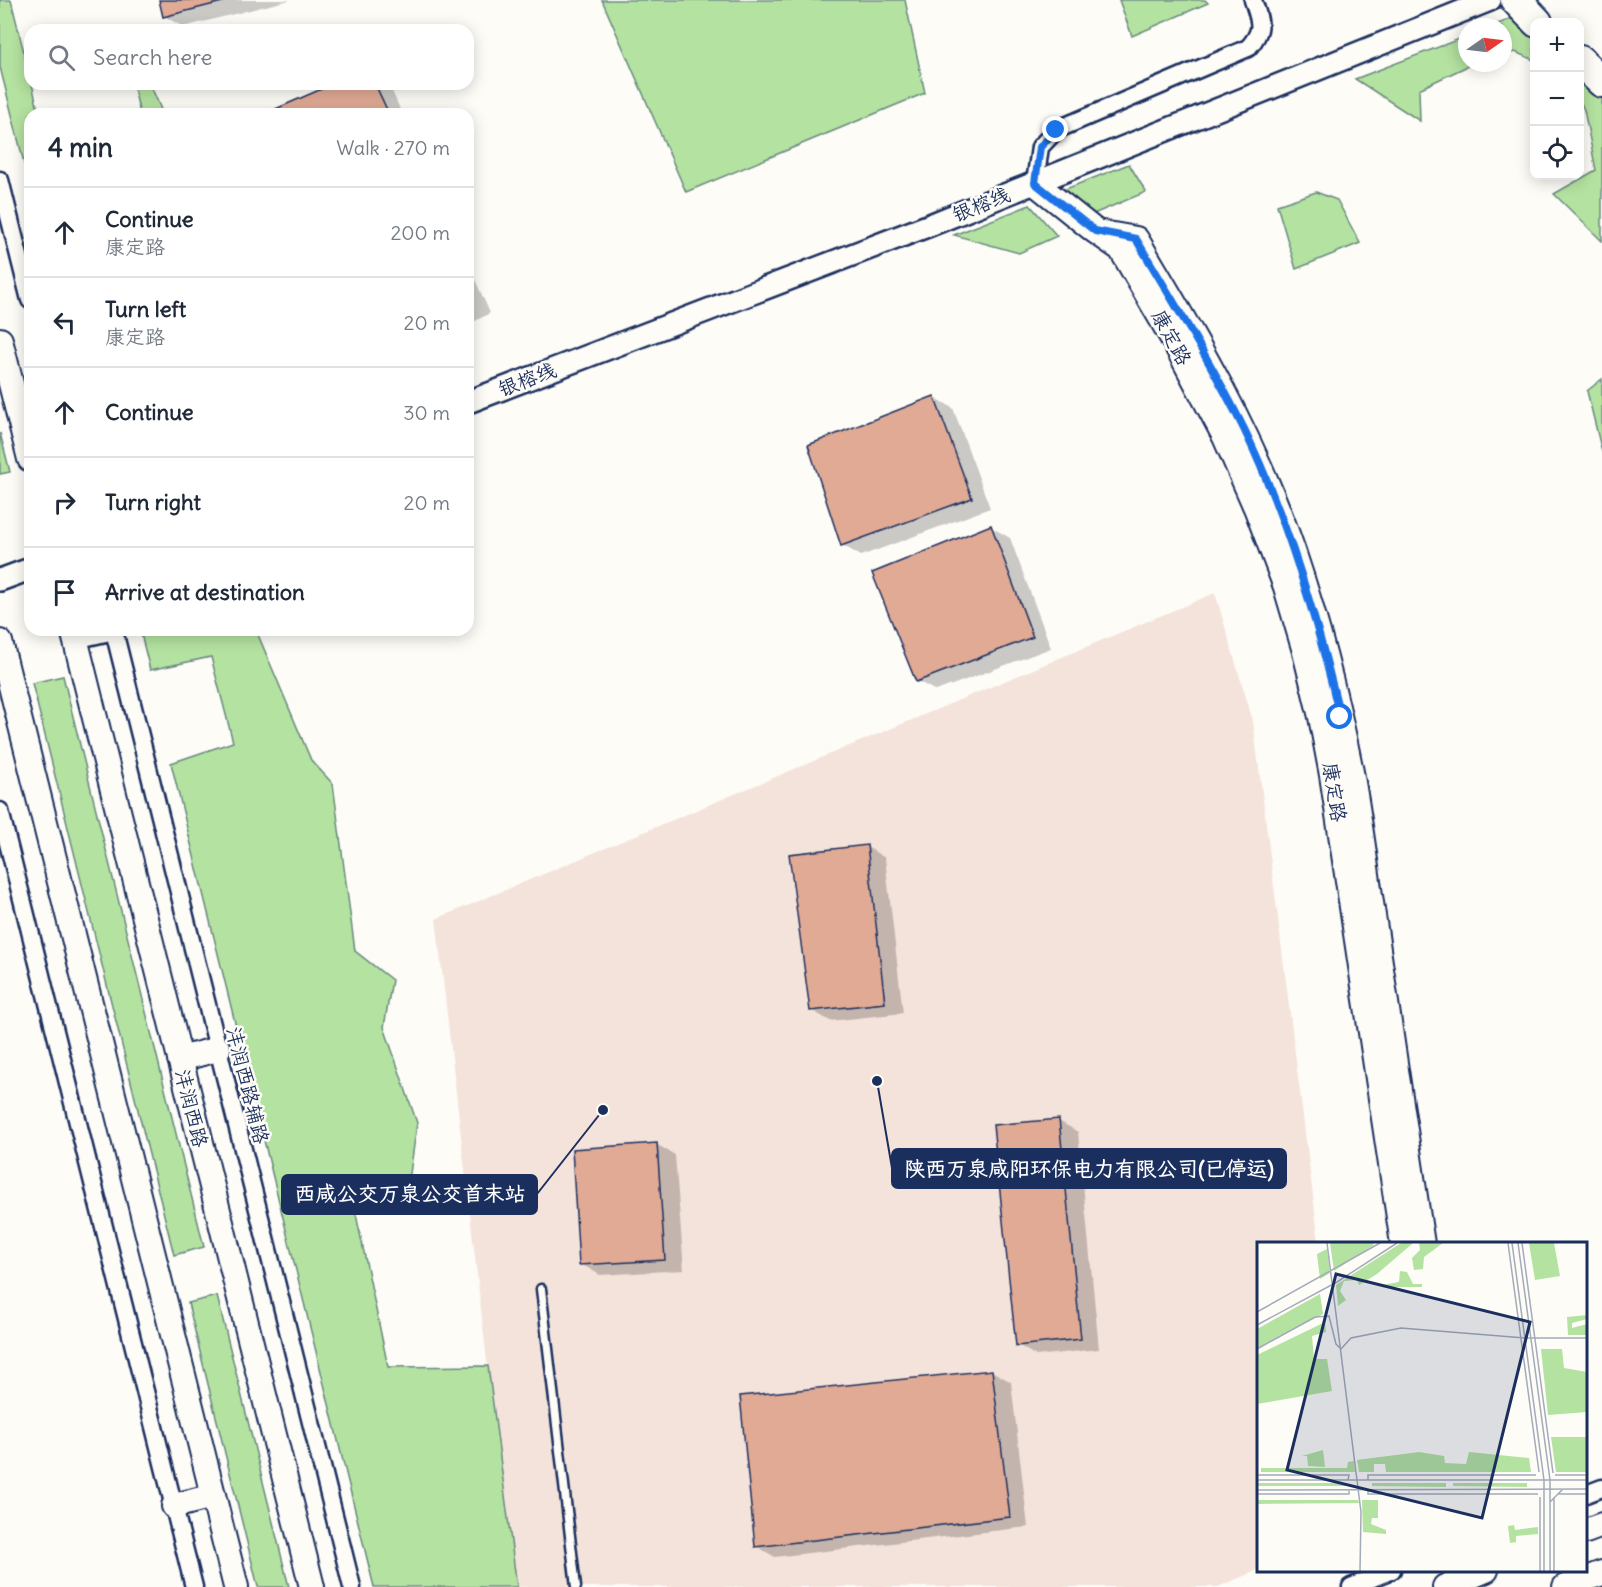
<!DOCTYPE html>
<meta charset="utf-8">
<style>
:root{--surface:#fff;--page:#f2f2f3;--text:#1f2937;--muted:#747a83;--line:#e0e1e3}
body{margin:0;font-family:Delius,"LXGW WenKai TC",sans-serif;background:var(--page);color:var(--text)}
.controls{position:absolute;right:18px;top:18px;display:grid;overflow:hidden;border-radius:12px;box-shadow:0 3px 15px #0003}
.controls button{width:54px;height:54px;display:grid;place-items:center;padding:0;border:0;border-bottom:2px solid var(--line);background:var(--surface);color:var(--text);font:30px sans-serif}
.compass{position:absolute;left:1458px;top:18px;width:54px;height:54px;border-radius:50%;background:var(--surface);box-shadow:0 3px 15px #0003;rotate:76deg}
.stop{position:absolute;width:18px;height:18px;margin:-14px;border:4px solid #1a73e8;border-radius:50%;background:#fff}
.stop.end{background:#1a73e8;border-color:#fff;box-shadow:0 2px 6px #0008}
.list{margin:0;padding:0;list-style:none}
h2{display:flex;justify-content:space-between;align-items:center;height:78px;margin:0;padding:0 24px;font-size:26px}
h2 small{font-size:20px;font-weight:400;color:var(--muted)}
.list li{display:grid;grid-template-columns:39px 1fr auto;gap:18px;align-items:center;box-sizing:border-box;height:90px;padding:0 24px;border-top:2px solid var(--line)}
.list b{display:block;font-size:22px;white-space:nowrap}
.list p{margin:0;font-size:20px;white-space:nowrap;color:var(--muted)}
.list em{font-size:20px;font-style:normal;color:var(--muted)}
.icon{flex:none;width:33px;height:33px;fill:none;stroke:currentColor;stroke-width:2;stroke-linecap:round;stroke-linejoin:round}
.map{position:relative;flex:none;width:1602px;height:1587px;overflow:hidden}
.search{position:absolute;background:var(--surface);box-shadow:0 3px 15px #0003;left:24px;top:24px;width:450px;height:66px;display:flex;align-items:center;gap:15px;box-sizing:border-box;padding:0 21px;border-radius:18px;color:var(--muted);font-size:22px}
.panel{position:absolute;background:var(--surface);box-shadow:0 3px 15px #0003;left:24px;top:108px;width:450px;height:528px;border-radius:18px}
.map>svg:first-child{display:block}
</style>
<div class="map">
<svg width="1602" height="1587" viewBox="0 0 1602 1587">
<rect width="100%" height="100%" fill="#fdfcf7"/>
<filter id="ink" filterUnits="userSpaceOnUse"><feTurbulence type="fractalNoise" baseFrequency=".0167" numOctaves="2"/><feDisplacementMap in="SourceGraphic" scale="12" xChannelSelector="R" yChannelSelector="G"/><feConvolveMatrix kernelMatrix="1 2 1 2 8 2 1 2 1" color-interpolation-filters="sRGB"/></filter>
<g filter="url(#ink)">
<polygon fill="#f4e3da" points="1215,593 1253,721 1319,1243 1258,1244 1258,1570 1218,1587 513,1587 436,919"/>
<g fill="#b4e2a0" stroke="#68887f" stroke-width="1.5">
<polygon points="0,0 11,0 30,77 30,84 32,84 39,114 30,114 30,187 0,67"/>
<polygon points="602,0 905,0 925,93 686,192"/>
<polygon points="1119,0 1205,0 1208,3 1132,36"/>
<polygon points="1516,17 1534,35 1534,60 1515,52 1503,55 1503,27 1490,27"/>
<polygon points="1467,36 1467,63 1474,63 1419,89 1420,121 1355,79"/>
<polygon points="1580,77 1602,99 1602,241 1554,194 1596,170 1584,110 1580,101"/>
<polygon points="133,84 150,84 163,114 140,114"/>
<polygon points="1129,164 1146,192 1079,220 1053,194"/>
<polygon points="1316,192 1337,200 1360,243 1296,269 1277,205"/>
<polygon points="1030,205 1057,236 1019,253 954,235"/>
<polygon points="1602,379 1602,452 1587,391"/>
<polygon points="0,433 10,472 0,474"/>
<polygon points="140,630 256,630 311,760 333,784 355,951 392,980 384,1027 417,1123 409,1181 353,1200 388,1367 488,1366 517,1587 374,1587 171,763 233,742 211,657 150,670"/>
<polygon points="63,676 204,1247 174,1255 32,683"/>
<polygon points="217,1296 289,1587 258,1587 188,1303"/>
</g>
<g fill="#0003">
<polygon points="161,0 290,0 183,27 164,16"/>
<polygon points="336,84 389,84 402,114 267,114"/>
<polygon points="468,264 490,313 468,325"/>
<polygon points="934,397 953,408 990,508 861,556 842,545"/>
<polygon points="991,527 1010,538 1051,648 936,691 917,681"/>
<polygon points="867,847 885,858 903,1013 830,1021 811,1010"/>
<polygon points="1059,1121 1078,1132 1099,1349 1036,1356 1018,1345"/>
<polygon points="656,1144 675,1155 684,1270 600,1275 581,1264"/>
<polygon points="992,1371 1011,1382 1028,1527 775,1557 756,1546"/>
</g>
<g fill="#e0aa95" stroke="#1b2f5e" stroke-width="1.5">
<polygon points="159,0 230,0 163,17"/>
<polygon points="333,84 375,84 389,114 264,114"/>
<polygon points="934,396 972,498 841,546 808,445"/>
<polygon points="991,525 1033,637 916,682 872,573"/>
<polygon points="867,845 885,1003 810,1011 789,854"/>
<polygon points="1059,1119 1081,1339 1016,1346 993,1125"/>
<polygon points="657,1143 665,1260 579,1265 572,1149"/>
<polygon points="992,1370 1010,1517 755,1547 740,1396"/>
</g>
<g fill="none" stroke-linecap="round" stroke-linejoin="round">
<g stroke="#1b2f5e" stroke-width="13">
<polyline id="service" points="541,1289 576,1587"/>
</g>
<g stroke="#1b2f5e" stroke-width="21">
<g id="minor">
<polyline points="0,180 30,300"/>
<path d="M1035,183L1040,147L1056,130L1248,48C1265,29 1260,22 1253,0"/>
<polyline points="75,640 114,631 352,1587"/>
<polyline points="0,811 194,1587"/>
<polyline points="1586,1494 1602,1488"/>
<polyline points="1351,1587 1392,1570"/>
</g>
</g>
<g stroke="#1b2f5e" stroke-width="26">
<g id="tertiary">
<polyline points="468,402 930,225 1490,0"/>
<polyline points="0,580 30,569"/>
</g>
</g>
<g stroke="#1b2f5e" stroke-width="28">
<g id="secondary">
<polyline points="1035,183 1095,231 1121,249 1173,339 1225,437 1257,510 1286,587 1304,648 1321,717 1332,775 1403,1244"/>
<path d="M1102,233L1136,239C1196,339 1255,440 1293,551C1318,625 1337,700 1352,777C1361,827 1367,878 1375,929C1390,1034 1406,1139 1422,1244"/>
<polyline points="0,340 30,459"/>
<polyline points="73,630 312,1587"/>
<polyline points="0,642 236,1587"/>
<polyline points="180,1059 218,1049"/>
<polyline points="174,1506 213,1496"/>
<polyline points="1586,1531 1602,1525"/>
<polyline points="1445,1587 1486,1570"/>
<polyline points="1565,1587 1602,1573"/>
</g>
</g>
<g stroke="#1b2f5e" stroke-width="34">
<g id="motorway">
<polyline points="1516,0 1537,22"/>
<polyline points="1580,61 1602,82"/>
</g>
</g>
<use href="#service" stroke="#fdfcf7" stroke-width="8"/>
<use href="#minor" stroke="#fdfcf7" stroke-width="16"/>
<use href="#tertiary" stroke="#fdfcf7" stroke-width="21"/>
<use href="#secondary" stroke="#fdfcf7" stroke-width="24"/>
<use href="#motorway" stroke="#fdfcf7" stroke-width="30"/>
</g>
</g>
<g fill="none" stroke-linecap="round" stroke-linejoin="round" filter="url(#ink)">
<path stroke="#1a73e8" stroke-width="8" d="M1056,130L1040,147L1035,183L1095,231L1136,239C1173,301 1212,364 1244,429C1288,520 1317,619 1340,717"/>
</g>
<g text-anchor="middle" dominant-baseline="central" stroke-width="5" stroke-linejoin="round" paint-order="stroke">
<g font-size="20" fill="#1b2f5e" stroke="#fdfcf7">
<text transform="translate(981 204) rotate(-22)">银榕线</text>
<text transform="translate(1172 337) rotate(61)">康定路</text>
<text transform="translate(527 379) rotate(-21)">银榕线</text>
<text transform="translate(1335 792) rotate(81)">康定路</text>
<text transform="translate(248 1085) rotate(76)">沣润西路辅路</text>
<text transform="translate(192 1108) rotate(76)">沣润西路</text>
</g>
</g>
<g transform="translate(1257 1242)">
<rect width="330" height="330" fill="#fdfcf7"/>
<path d="M73,1H116L117,3L77,29ZM144,1H156L120,32L102,43L100,38L87,39L83,49L89,58L81,64L79,43ZM162,1H186L167,15L166,27L157,28L155,16L163,8ZM272,1H297L303,34L278,38ZM70,7L73,31L63,37L60,12ZM143,29L150,30L156,42H165V45H127L125,43L142,40ZM63,52L66,72L0,107V87ZM330,73V77L315,81V86L330,82V93H311L310,75ZM68,80L69,90L55,94L57,117H70L75,149L0,162V113ZM284,107H305L307,126L330,130V170L291,173ZM294,195H330V230H299ZM66,208L68,225L51,224L50,214H45ZM162,210L187,214L188,221L209,222L212,210L272,216L274,230H129L128,222H117V230H102L100,218ZM97,219L98,230H4V226H90L91,220ZM0,241H88V244H0ZM115,241H189V245L115,244ZM196,241H270V245L196,244ZM0,258H101L102,261L0,262ZM105,258H121V276H115L114,282L129,288V292L106,290ZM257,283L258,288L281,285V292L259,294V300L253,301L251,284Z" fill="#b4e2a0"/>
<path fill="none" stroke="#a3aaba" stroke-width="1.5" d="M70,1L104,270L103,329M251,1L282,230M255,1L287,238V329M261,1L293,238V329M265,1L296,231M0,70L123,1M0,83L80,40L140,1M0,107L58,75L72,74L79,102L84,107M84,107L94,96L144,86L268,96H330M0,233H92L91,238M298,233H330M0,238H330M111,238V233H279M0,248L330,247M111,248V252H281M0,252H92V247M301,252H330M283,255V329M297,255V329M293,260L306,247"/>
<path fill="#1b2f5e" fill-opacity="0.15" stroke="#1b2f5e" stroke-width="3" d="M79,32L273,80L225,276L30,228Z"/>
<rect width="330" height="330" fill="none" stroke="#1b2f5e" stroke-width="3"/>
</g>
<path fill="none" stroke="#1b2f5e" stroke-width="2" d="M877 1081L892 1168M603 1110L537 1194"/>
<g fill="#1b2f5e" stroke="#fdfcf7" stroke-width="2">
<circle cx="877" cy="1081" r="6"/>
<circle cx="603" cy="1110" r="6"/>
</g>
<g fill="#1b2f5e" stroke="#1b2f5e" stroke-width="2">
<rect x="892" y="1149" width="394" height="39" rx="6"/>
<rect x="282" y="1175" width="255" height="39" rx="6"/>
</g>
<g font-size="21" text-anchor="middle" font-weight="bold" fill="#fff">
<text x="1089" y="1176">陕西万泉咸阳环保电力有限公司(已停运)</text>
<text x="410" y="1201">西咸公交万泉公交首末站</text>
</g>
</svg>
<div class="controls">
<button>+</button>
<button>−</button>
<button><svg class="icon" aria-label="locate" viewBox="0 0 24 24"><circle cx="12" cy="12" r="6"/><path d="M12 2v4M12 18v4M2 12h4M18 12h4"/></svg></button>
</div>
<svg class="compass" viewBox="-18 -18 36 36"><path d="M0-13l5 13h-10z" fill="#e53935"/><path d="M0 13l5-13h-10z" fill="#747a83"/></svg>
<div class="stop" style="left:1340px;top:717px"></div>
<div class="stop end" style="left:1056px;top:130px"></div>
<div class="search"><svg class="icon" aria-label="search" viewBox="0 0 24 24"><circle cx="10" cy="10" r="6"/><path d="M15 15l6 6"/></svg>Search here</div>
<section class="panel">
<h2>4 min<small>Walk · 270 m</small></h2>
<ul class="list">
<li><svg class="icon" aria-label="ahead" viewBox="0 0 24 24"><path d="M12 20V5M6 11l6-6 6 6"/></svg><div><b>Continue</b><p>康定路</p></div><em>200 m</em></li>
<li><svg class="icon" aria-label="left" viewBox="0 0 24 24"><path d="M17 20v-9H6M10 6l-5 5 5 5"/></svg><div><b>Turn left</b><p>康定路</p></div><em>20 m</em></li>
<li><svg class="icon" aria-label="ahead" viewBox="0 0 24 24"><path d="M12 20V5M6 11l6-6 6 6"/></svg><div><b>Continue</b></div><em>30 m</em></li>
<li><svg class="icon" aria-label="right" viewBox="0 0 24 24"><path d="M7 20v-9h11M14 6l5 5-5 5"/></svg><div><b>Turn right</b></div><em>20 m</em></li>
<li><svg class="icon" aria-label="arrive" viewBox="0 0 24 24"><path d="M6 21V4h12l-3 4 3 4H6"/></svg><div><b>Arrive at destination</b></div></li>
</ul>
</section>
</div>
